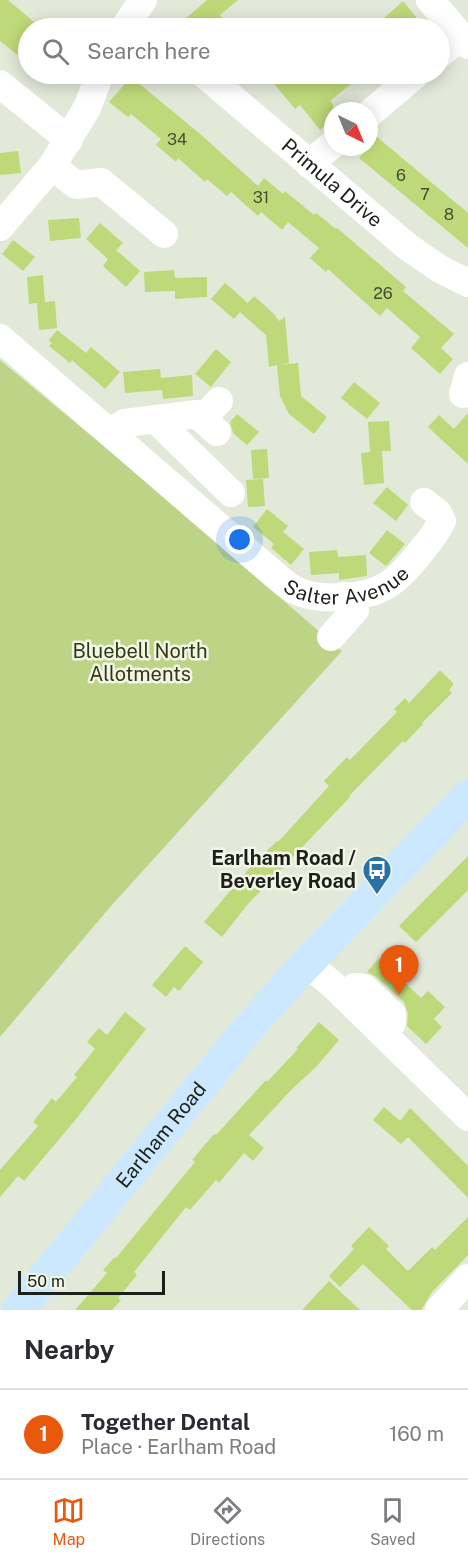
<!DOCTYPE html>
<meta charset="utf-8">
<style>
:root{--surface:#fff;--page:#f7f7f7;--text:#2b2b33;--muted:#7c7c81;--line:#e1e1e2;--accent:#ea580c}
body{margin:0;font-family:"Public Sans",sans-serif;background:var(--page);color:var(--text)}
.compass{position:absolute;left:324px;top:102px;width:54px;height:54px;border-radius:50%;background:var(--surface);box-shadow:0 3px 15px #0003;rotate:137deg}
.scale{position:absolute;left:18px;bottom:15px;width:147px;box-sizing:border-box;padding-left:6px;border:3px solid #1d1f19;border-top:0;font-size:16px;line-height:21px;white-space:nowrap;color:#1d1f19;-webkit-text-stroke:4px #f1f6e6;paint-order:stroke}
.you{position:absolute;left:240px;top:540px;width:21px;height:21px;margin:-15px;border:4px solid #fff;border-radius:50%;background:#1a73e8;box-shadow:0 0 0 9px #1a73e833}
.badge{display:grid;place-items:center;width:39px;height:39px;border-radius:50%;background:var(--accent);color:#fff;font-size:20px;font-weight:700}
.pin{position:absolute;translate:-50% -50px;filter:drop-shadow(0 2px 3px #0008)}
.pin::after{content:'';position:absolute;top:32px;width:21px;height:18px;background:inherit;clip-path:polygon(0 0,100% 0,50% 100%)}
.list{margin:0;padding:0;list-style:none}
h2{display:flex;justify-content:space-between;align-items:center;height:78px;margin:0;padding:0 24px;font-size:26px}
h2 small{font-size:20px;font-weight:400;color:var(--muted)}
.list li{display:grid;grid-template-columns:39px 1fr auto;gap:18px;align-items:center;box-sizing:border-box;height:90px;padding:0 24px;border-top:2px solid var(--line)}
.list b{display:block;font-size:22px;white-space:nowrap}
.list p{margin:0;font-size:20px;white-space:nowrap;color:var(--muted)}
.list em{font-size:20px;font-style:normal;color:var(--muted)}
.icon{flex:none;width:33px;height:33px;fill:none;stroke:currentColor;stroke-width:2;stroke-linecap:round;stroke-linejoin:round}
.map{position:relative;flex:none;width:468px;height:1310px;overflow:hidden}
.search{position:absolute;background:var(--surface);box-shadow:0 3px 15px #0003;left:18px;right:18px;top:18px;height:66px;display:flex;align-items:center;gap:15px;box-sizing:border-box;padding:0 21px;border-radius:33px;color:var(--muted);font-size:22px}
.sheet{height:168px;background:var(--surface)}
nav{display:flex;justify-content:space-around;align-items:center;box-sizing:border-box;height:84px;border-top:2px solid var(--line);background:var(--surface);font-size:16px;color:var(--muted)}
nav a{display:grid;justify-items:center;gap:3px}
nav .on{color:var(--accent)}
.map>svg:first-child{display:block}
</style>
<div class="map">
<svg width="468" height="1310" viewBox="0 0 468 1310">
<rect width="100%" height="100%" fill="#e3e9d9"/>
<polygon fill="#bdd487" points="0,360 112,453 342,651 111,906 0,1037"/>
<g fill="#bed979">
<polygon points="0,0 8,0 34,22 28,28 28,63 0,41"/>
<polygon points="207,0 238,0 220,15 224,21 215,28 195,28 186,18"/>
<polygon points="403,1 420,22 411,28 373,28"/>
<polygon points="266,74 363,74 330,101 333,104 333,119 320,130 300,105 295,109"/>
<polygon points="131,77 199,133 258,186 264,178 283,194 285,191 314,215 316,213 336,229 337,228 406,287 403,291 454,334 441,348 453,359 440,374 411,348 420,337 387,308 380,316 328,269 326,272 310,258 319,248 288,222 282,230 261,212 258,216 231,192 227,196 207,179 205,182 178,158 176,162 156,145 161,139 131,114 128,117 109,102"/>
<polygon points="377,137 468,213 468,248 359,158"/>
<polygon points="18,151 21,173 0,175 0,153"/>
<polygon points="79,218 81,238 50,241 48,220"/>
<polygon points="100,223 123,243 116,250 140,271 126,287 103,266 108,259 86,239"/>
<polygon points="13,240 35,257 23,271 2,254"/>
<polygon points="174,270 175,278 207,277 207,297 175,299 175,291 145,292 144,272"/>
<polygon points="43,275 45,302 55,301 57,328 39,330 37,303 29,304 27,277"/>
<polygon points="225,283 248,303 234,319 211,299"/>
<polygon points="254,296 273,313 279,321 285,317 289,363 279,365 298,363 301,396 327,417 314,434 289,414 280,396 277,365 269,367 266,335 240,312"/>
<polygon points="57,330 86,353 91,347 120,372 105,389 72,360 70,363 49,346 52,343 49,340"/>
<polygon points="216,349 231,362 211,387 195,374"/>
<polygon points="160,369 161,378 192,375 193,396 163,399 162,390 125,393 123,372"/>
<polygon points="354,382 380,403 367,419 341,398"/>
<polygon points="468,413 468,464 428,427 439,415 454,429"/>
<polygon points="237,414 259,432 247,445 233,433 230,422"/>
<polygon points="389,421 391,451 382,451 384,483 364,485 361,453 370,452 368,422"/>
<polygon points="267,449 269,478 253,479 251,450"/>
<polygon points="263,479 265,506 248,507 246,480"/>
<polygon points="387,487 408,505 396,521 373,503"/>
<polygon points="267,509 288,526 283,532 304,549 291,565 271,548 274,544 253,527"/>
<polygon points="387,530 405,544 386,566 369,553"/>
<polygon points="337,550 338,557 366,555 367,576 339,580 339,573 311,575 309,552"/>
<polygon points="440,670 454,684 449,690 452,693 422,723 423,724 405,743 403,741 349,796 350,797 248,904 222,937 204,922 253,864 277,841 278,842 329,786 324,781 347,757 350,760 397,712 394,709 405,698 409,703"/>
<polygon points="468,856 468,890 416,942 399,926"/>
<polygon points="185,946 203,962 179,991 174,987 166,997 152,985"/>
<polygon points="379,958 421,998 428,991 445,1007 434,1019 442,1027 426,1044 407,1026 408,1014 404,1002 375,976 367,972"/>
<polygon points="125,1012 146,1029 76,1119 24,1181 18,1176 0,1197 0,1170 38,1126 33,1122 52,1098 56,1102 77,1077 74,1075 95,1049 87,1042 99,1028 107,1035"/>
<polygon points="319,1022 339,1040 317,1066 292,1089 249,1135 264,1148 253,1161 244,1153 219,1183 216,1180 190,1210 186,1207 134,1272 137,1275 118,1298 121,1300 112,1310 75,1310 107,1273 103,1270 115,1257 116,1258 195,1162 192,1160 214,1134 216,1135 266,1080 267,1082 298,1049 296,1048"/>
<polygon points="384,1107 400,1121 410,1108 468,1166 468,1198 408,1137 401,1144 373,1120"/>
<polygon points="468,1217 468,1255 432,1292 421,1310 412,1310 363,1264 340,1287 329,1276 354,1249 351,1246 369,1227 389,1246 386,1249 408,1271 432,1247 435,1250"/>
<polygon points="329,1281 360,1310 302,1310"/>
</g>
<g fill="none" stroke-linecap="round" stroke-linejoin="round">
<g stroke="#fff" stroke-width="28">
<polyline points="430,0 468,45"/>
<polyline points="124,28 143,0"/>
<polyline points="440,54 461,36"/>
<path id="s1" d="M204,74L408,247L440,269L468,283"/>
<polyline points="0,84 69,140"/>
<polyline points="369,114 416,74"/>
<polyline points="309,164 333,144"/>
<polyline points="52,166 76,185 101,182 164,234"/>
<polyline points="0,227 52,166 87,108 100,74"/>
<path id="s2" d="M0,338L276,576C282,581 288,586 295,590C318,602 367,599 389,584C401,576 409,566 418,555C427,544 436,534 442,521L438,513L424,502"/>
<polyline points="463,394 468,376"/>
<polyline points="155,419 231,493"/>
<polyline points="202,419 219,401"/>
<polyline points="110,433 125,423 197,414 217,432"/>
<polyline points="331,637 355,610 343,596"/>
<polyline points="307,963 334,986 468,1117"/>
<polyline points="343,995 355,987 364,988 392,1014 392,1023 383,1034"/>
<polyline points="439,1310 468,1278"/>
</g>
<path stroke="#cce8ff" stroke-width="33" id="s3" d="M18,1310L245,1032L307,963L468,796"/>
</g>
<defs>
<g id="bus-pin" transform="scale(1.5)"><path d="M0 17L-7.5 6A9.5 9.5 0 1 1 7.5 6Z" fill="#2972a6" stroke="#f1f6e6"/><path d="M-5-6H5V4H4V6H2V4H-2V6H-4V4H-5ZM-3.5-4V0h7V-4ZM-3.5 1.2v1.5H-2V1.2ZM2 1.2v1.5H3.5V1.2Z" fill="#fff"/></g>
</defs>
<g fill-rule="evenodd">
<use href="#bus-pin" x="377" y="870"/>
</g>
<g text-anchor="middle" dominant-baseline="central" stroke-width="5" stroke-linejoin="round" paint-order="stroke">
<g font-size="16" fill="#454e31">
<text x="177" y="139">34</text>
<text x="401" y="175">6</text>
<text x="425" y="194">7</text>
<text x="261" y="197">31</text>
<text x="449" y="214">8</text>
<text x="383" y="293">26</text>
</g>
<g font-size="20" fill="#1d1f19" stroke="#f1f6e6">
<text stroke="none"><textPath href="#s1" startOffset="168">Primula Drive</textPath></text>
<text stroke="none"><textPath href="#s2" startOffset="442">Salter Avenue</textPath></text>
<text stroke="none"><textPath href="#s3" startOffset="226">Earlham Road</textPath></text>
</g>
<g font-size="20" fill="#313b13" stroke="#f1f6e6">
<text x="140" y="651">Bluebell North<tspan x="140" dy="23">Allotments</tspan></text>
</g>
<g font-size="20" font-weight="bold" fill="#1d1f19" stroke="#f1f6e6" text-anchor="end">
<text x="356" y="858">Earlham Road /<tspan x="356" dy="23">Beverley Road</tspan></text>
</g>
</g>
</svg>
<svg class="compass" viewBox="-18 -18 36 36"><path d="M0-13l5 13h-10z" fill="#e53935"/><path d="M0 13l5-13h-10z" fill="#7c7c81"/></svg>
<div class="scale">50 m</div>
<div class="you"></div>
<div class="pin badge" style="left:399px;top:995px">1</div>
<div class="search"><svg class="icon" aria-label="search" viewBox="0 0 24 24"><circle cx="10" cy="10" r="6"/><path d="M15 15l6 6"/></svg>Search here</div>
</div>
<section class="sheet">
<h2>Nearby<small></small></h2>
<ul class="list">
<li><span class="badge">1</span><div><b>Together Dental</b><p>Place · Earlham Road</p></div><em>160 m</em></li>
</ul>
</section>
<nav>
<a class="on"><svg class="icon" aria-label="map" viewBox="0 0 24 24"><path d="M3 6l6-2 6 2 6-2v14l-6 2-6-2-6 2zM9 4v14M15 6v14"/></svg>Map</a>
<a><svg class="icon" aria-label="directions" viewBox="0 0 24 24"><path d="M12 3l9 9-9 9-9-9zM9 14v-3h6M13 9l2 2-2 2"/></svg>Directions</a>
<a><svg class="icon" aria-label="saved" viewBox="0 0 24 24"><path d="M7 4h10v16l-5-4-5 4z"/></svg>Saved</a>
</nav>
